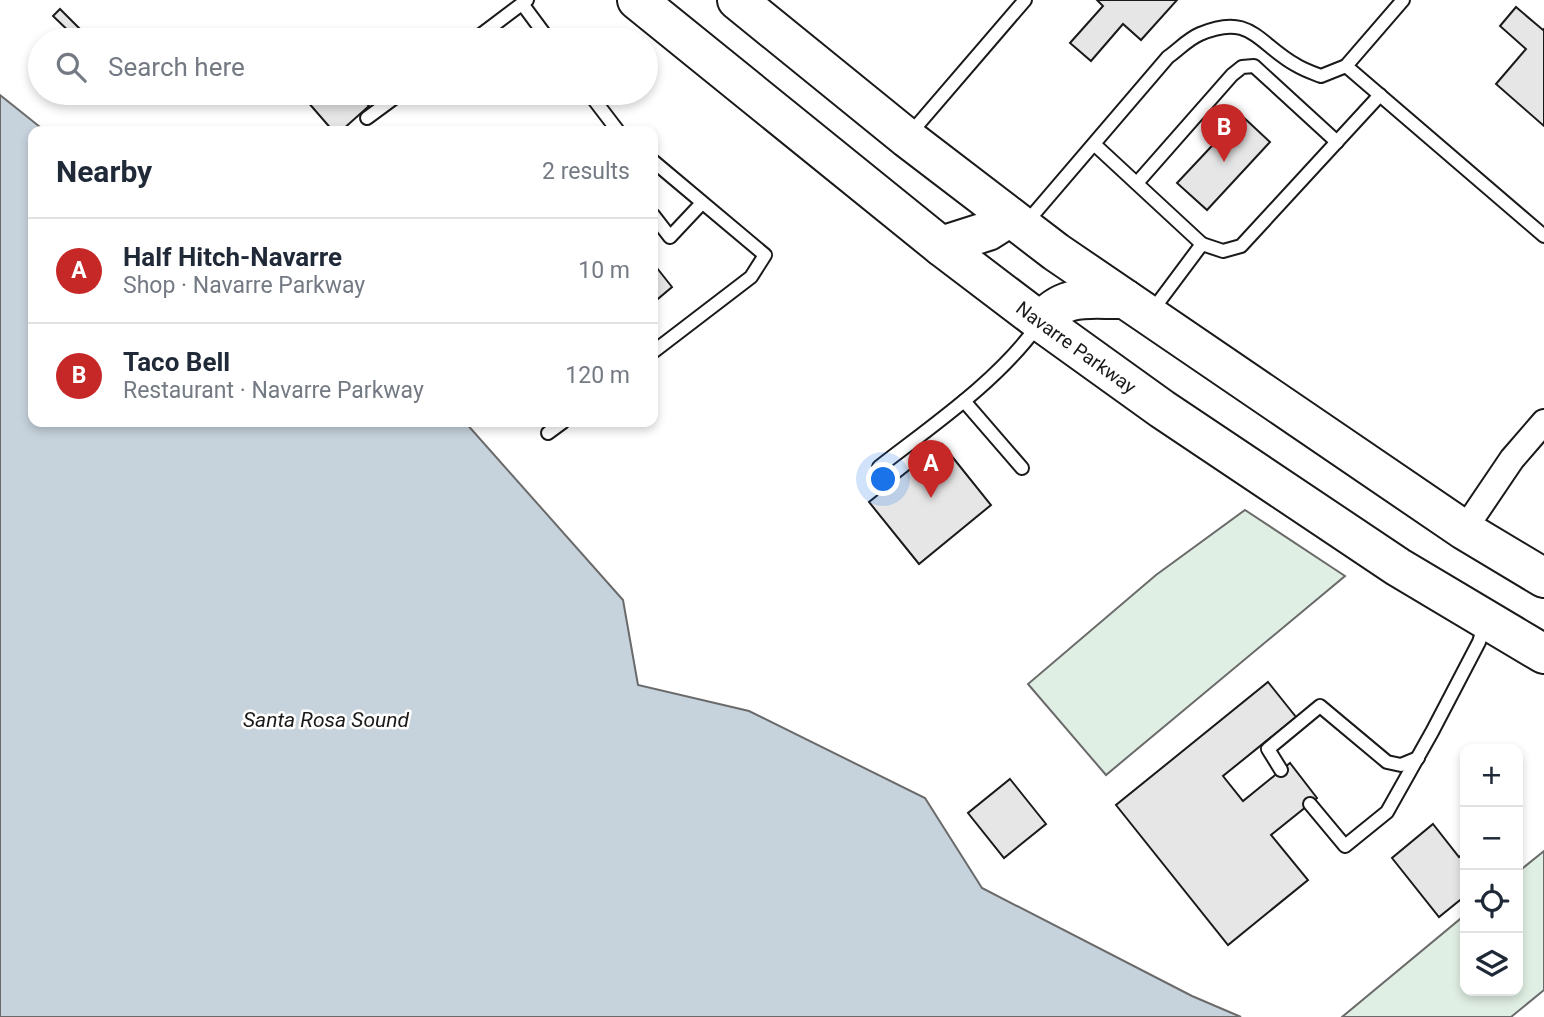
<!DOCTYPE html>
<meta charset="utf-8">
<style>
:root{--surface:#fff;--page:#f6f6f7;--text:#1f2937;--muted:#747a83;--line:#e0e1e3;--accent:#c62828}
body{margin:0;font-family:Roboto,sans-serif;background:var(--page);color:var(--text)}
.controls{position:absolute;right:21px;bottom:21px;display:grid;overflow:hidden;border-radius:14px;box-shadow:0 4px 10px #0003}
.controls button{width:63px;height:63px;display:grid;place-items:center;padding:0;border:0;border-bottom:2px solid var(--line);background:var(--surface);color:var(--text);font:35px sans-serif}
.you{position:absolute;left:884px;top:480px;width:24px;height:24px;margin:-18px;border:5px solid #fff;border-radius:50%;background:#1a73e8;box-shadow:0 0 0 10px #1a73e833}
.badge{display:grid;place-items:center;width:46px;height:46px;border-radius:50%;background:var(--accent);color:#fff;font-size:23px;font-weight:700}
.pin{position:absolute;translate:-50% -58px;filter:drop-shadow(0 2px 4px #0008)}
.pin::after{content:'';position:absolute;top:37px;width:24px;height:21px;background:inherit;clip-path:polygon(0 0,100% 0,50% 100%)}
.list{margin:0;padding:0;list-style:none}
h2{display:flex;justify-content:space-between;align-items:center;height:91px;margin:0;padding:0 28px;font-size:30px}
h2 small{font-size:23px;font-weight:400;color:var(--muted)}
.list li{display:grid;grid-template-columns:46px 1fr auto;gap:21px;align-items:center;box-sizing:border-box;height:105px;padding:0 28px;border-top:2px solid var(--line)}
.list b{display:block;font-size:26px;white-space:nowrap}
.list p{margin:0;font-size:23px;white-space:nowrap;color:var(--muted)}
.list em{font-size:23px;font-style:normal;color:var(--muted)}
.icon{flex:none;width:38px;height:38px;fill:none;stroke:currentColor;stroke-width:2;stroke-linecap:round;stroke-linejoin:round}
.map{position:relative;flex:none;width:1544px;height:1017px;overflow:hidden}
.search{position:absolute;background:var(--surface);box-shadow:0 4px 10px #0003;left:28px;top:28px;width:630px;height:77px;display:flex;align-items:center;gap:18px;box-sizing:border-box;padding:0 24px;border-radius:38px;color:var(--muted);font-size:26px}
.panel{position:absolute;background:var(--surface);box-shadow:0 4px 10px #0003;left:28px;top:126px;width:630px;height:301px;border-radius:14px}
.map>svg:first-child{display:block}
</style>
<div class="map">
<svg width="1544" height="1017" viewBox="0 0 1544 1017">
<rect width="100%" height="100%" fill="#fff"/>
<g fill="#e0efe3" stroke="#6a6a6a" stroke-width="2">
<polygon points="1245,510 1345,576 1106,775 1028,684 1156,575"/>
<polygon points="1544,851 1544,990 1511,1017 1342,1017 1465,915 1465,991 1518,991 1518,872"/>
</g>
<polygon fill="#c6d2dc" stroke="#6a6a6a" stroke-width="2" points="0,95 45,131 33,131 33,422 465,422 623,600 638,685 749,711 925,798 982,888 1192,996 1241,1017 0,1017"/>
<g fill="#e6e6e6" stroke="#1a1a1a" stroke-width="2">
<polygon points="1097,0 1177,0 1141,40 1123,24 1091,61 1070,43 1103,6"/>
<polygon points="1516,7 1543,30 1544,29 1544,126 1496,84 1526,49 1500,26"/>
<polygon points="60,9 91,40 78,40 53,16"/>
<polygon points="300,93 357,93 369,106 341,131 333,131"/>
<polygon points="1241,115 1270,142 1207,210 1177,183"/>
<polygon points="653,263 672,287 653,303"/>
<polygon points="942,444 991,505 919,564 869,502"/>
<polygon points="1268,682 1296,717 1223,776 1243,801 1290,763 1317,798 1271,835 1308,880 1228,945 1116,805"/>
<polygon points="1010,779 1046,824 1004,858 968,813"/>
<polygon points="1433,824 1459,857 1465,852 1465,896 1439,917 1392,858"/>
</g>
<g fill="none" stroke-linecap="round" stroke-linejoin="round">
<g stroke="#1a1a1a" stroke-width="16">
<g id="service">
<polyline points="523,5 549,40"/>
<polyline points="474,40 527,0"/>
<polyline points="1346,66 1403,0"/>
<polyline points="589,93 618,131"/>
<polyline points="367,118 401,93"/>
<polyline points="909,135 1025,0"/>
<polyline points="1094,144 1202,244 1152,311"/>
<polyline points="653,161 765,255 751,277 653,352"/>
<polyline points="1137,183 1232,75 1242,67 1254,66 1337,142"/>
<polyline points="653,215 670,237 702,203"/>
<path d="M1026,223L1168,57C1178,50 1188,39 1200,34C1251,12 1258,44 1296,65C1304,70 1313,73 1321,76L1346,66L1544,236"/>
<polyline points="1202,244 1223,251 1241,246 1380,95"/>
<polyline points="964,401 1022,468"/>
<polyline points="548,433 563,422"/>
<path d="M879,467C933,425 998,381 1038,325"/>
<polyline points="1281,770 1268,749 1320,706 1387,762 1401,765 1418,758"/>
<polyline points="1310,804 1345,846 1387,812 1432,732 1479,642 1485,623"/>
</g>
</g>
<g stroke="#1a1a1a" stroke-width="28">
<polyline id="minor" points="1464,530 1512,459 1544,422"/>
</g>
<g stroke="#1a1a1a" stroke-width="42">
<g id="trunk">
<path id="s1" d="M637,0L941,246L1041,322L1162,409L1398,567L1544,654"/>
<polyline points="737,0 907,138 1056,252 1464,530 1544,578"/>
<polyline points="941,246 988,231 1010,217"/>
<path d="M1041,322C1065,292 1089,300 1125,299"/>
</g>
</g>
<use href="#service" stroke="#fff" stroke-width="12"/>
<use href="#minor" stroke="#fff" stroke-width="24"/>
<use href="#trunk" stroke="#fff" stroke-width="38"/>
</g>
<g text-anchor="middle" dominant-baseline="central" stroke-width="5" stroke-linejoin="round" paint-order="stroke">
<g font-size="19" fill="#1a1a1a" stroke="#fff">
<text stroke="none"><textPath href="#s1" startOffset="560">Navarre Parkway</textPath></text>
</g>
<g font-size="21" font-style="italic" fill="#1a1a1a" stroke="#fff">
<text x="326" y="720">Santa Rosa Sound</text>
</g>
</g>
</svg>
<div class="controls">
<button>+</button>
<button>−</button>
<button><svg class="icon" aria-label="locate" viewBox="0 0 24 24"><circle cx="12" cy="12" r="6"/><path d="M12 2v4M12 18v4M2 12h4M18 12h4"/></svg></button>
<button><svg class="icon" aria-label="layers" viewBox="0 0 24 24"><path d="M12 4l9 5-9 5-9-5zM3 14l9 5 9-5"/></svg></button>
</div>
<div class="you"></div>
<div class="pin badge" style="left:931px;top:498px">A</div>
<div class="pin badge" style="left:1224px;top:162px">B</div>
<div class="search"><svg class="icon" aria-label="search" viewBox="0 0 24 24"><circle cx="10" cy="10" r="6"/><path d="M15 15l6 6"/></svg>Search here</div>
<section class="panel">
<h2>Nearby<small>2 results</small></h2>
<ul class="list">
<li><span class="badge">A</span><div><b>Half Hitch-Navarre</b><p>Shop · Navarre Parkway</p></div><em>10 m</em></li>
<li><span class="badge">B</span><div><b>Taco Bell</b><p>Restaurant · Navarre Parkway</p></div><em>120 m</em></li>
</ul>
</section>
</div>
